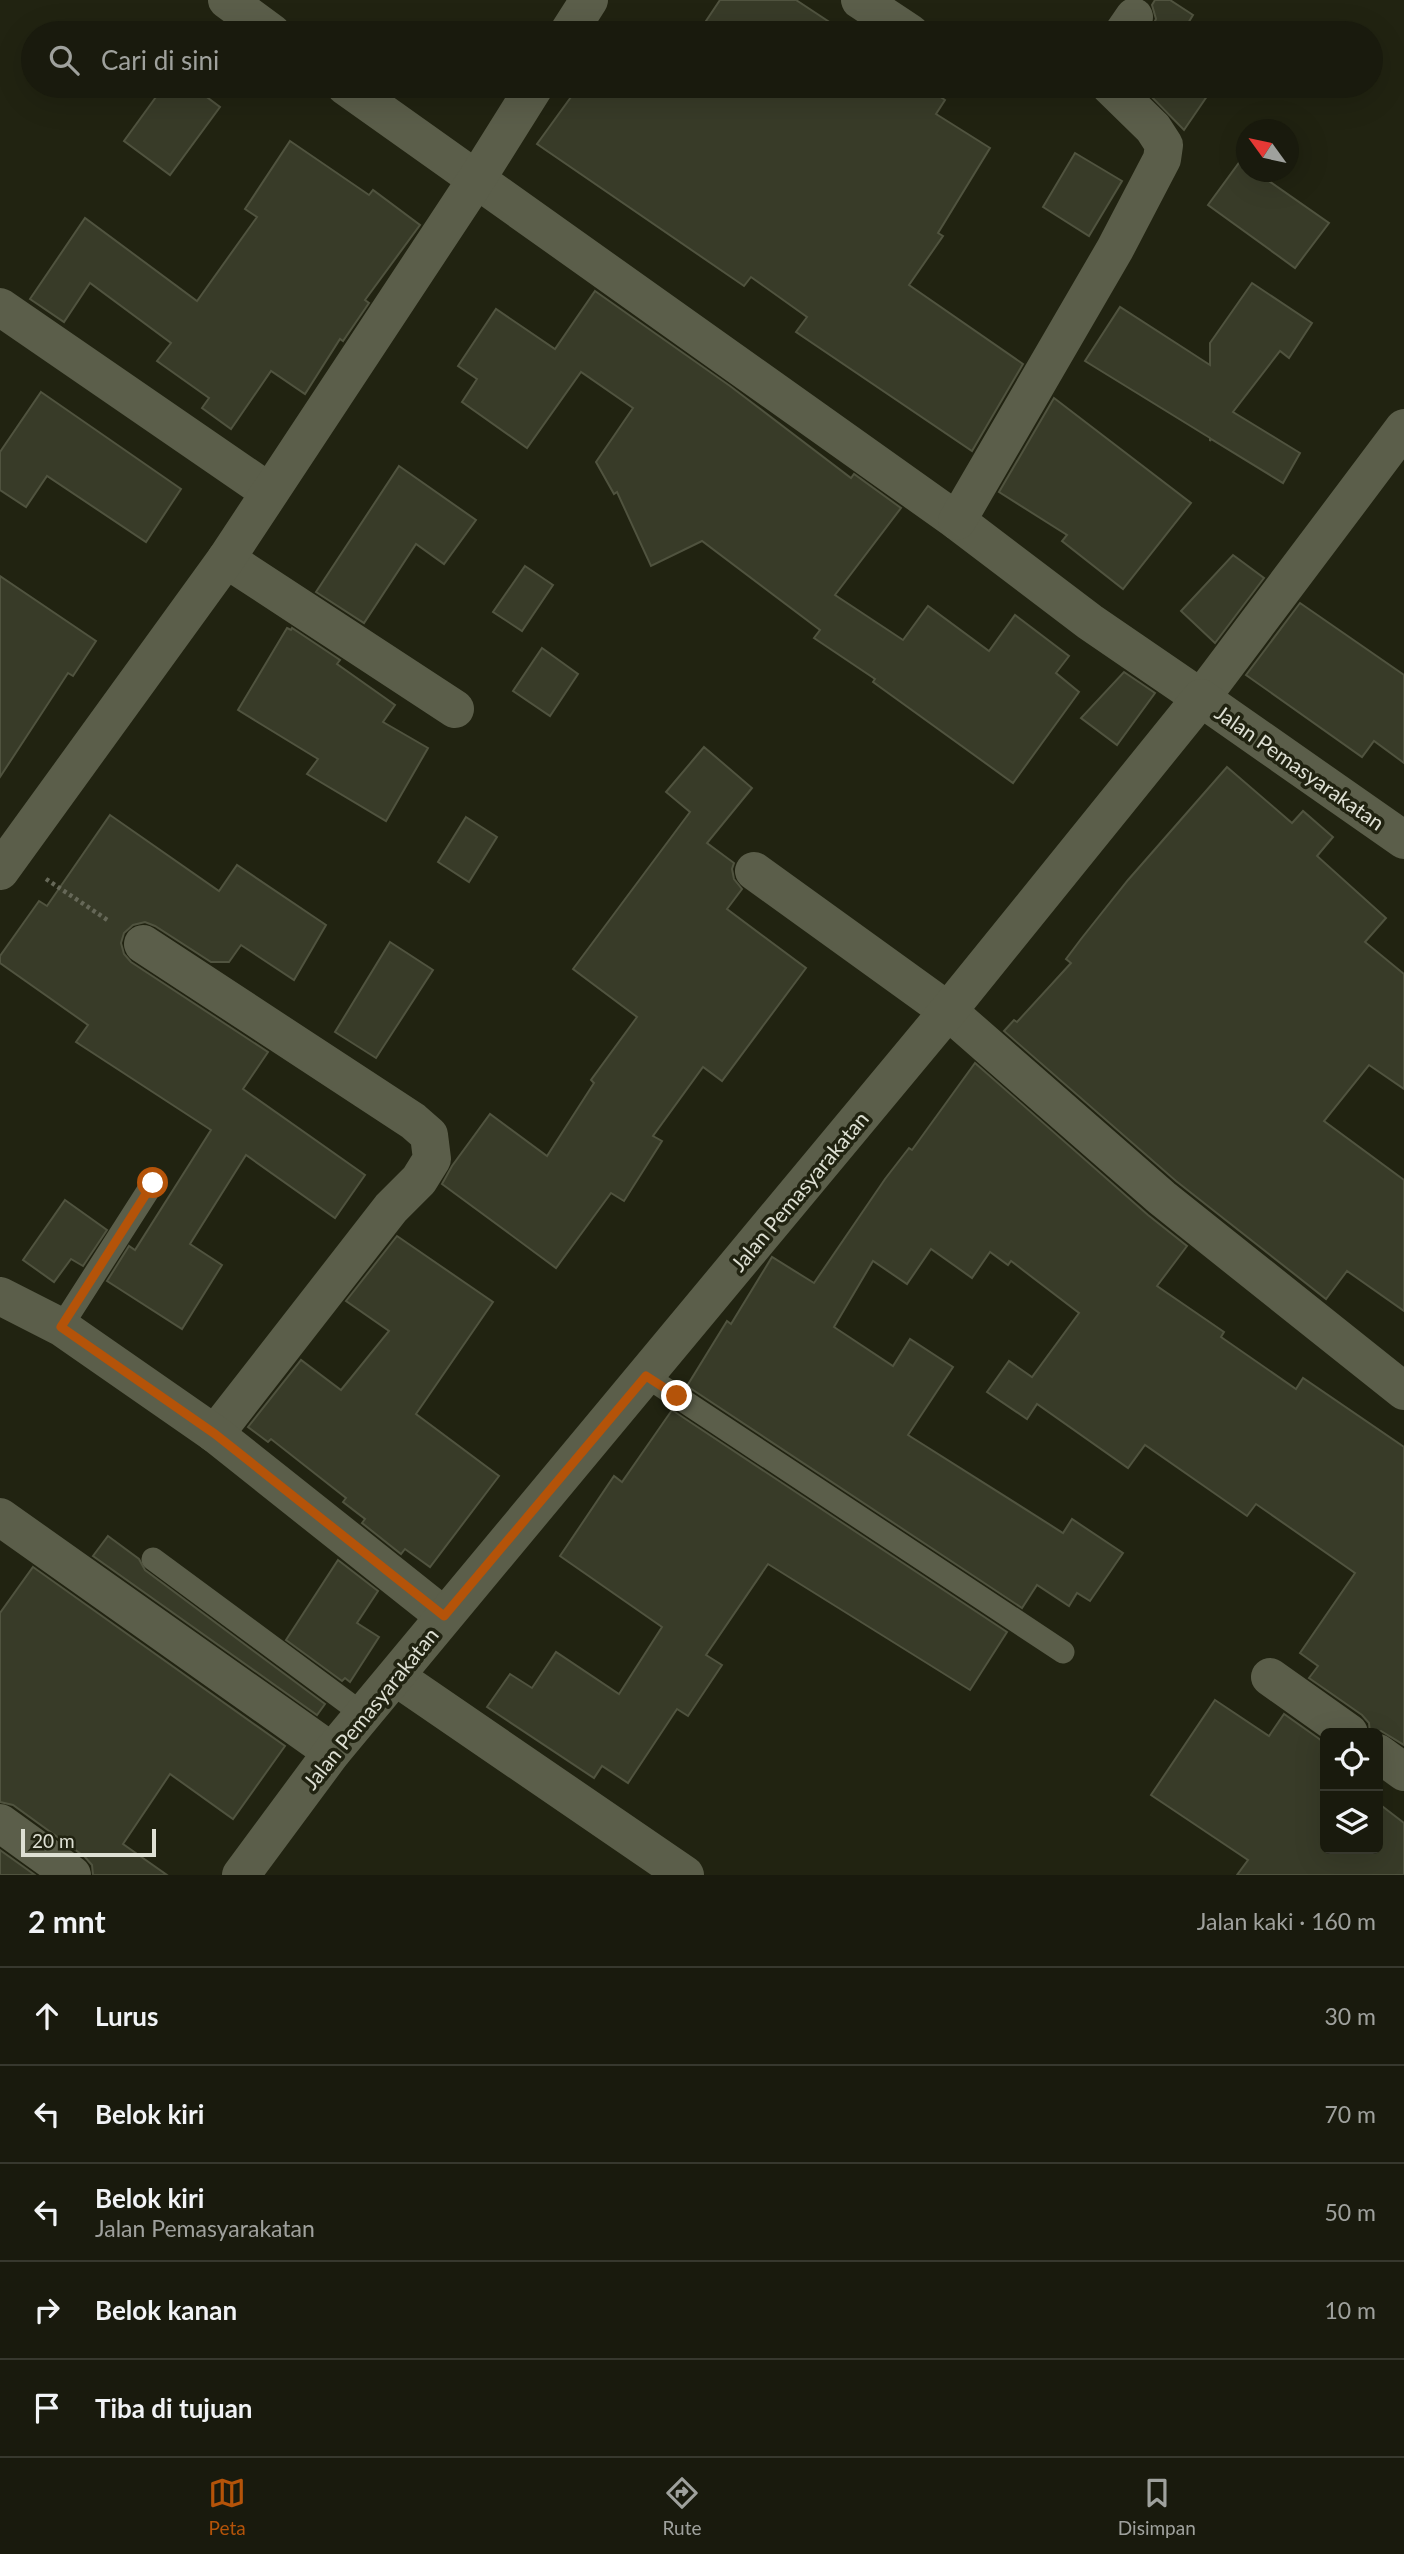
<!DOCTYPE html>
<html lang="id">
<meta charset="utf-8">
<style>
:root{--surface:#191a0d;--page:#26271b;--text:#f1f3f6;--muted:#9fa19d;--line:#37382e;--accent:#b45309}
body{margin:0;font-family:Lato,sans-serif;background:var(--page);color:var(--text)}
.controls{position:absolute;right:21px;bottom:21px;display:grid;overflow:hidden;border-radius:10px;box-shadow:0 7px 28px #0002}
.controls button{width:63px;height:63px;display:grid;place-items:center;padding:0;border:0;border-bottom:2px solid var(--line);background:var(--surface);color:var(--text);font:35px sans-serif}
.compass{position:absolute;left:1236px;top:119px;width:63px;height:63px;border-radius:50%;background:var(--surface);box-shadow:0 7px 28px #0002;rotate:303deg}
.scale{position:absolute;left:21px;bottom:18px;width:135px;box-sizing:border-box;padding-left:7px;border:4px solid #dee0d4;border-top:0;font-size:19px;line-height:24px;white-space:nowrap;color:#dee0d4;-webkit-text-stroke:5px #212311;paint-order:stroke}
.stop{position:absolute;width:21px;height:21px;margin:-16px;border:5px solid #b45309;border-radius:50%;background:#fff}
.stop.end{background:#b45309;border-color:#fff;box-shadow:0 2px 7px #0008}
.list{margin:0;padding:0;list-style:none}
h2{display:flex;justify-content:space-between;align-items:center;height:91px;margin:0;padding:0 28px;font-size:30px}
h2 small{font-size:23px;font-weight:400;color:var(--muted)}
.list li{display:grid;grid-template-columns:46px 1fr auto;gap:21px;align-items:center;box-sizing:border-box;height:98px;padding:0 28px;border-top:2px solid var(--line)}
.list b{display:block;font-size:26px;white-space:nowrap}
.list p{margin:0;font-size:23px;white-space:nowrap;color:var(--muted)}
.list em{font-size:23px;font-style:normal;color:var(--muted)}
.icon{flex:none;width:38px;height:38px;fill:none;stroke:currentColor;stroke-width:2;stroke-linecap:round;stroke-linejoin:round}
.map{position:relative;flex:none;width:1404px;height:1875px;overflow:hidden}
.search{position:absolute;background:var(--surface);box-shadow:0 7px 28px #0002;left:21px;right:21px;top:21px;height:77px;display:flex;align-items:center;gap:18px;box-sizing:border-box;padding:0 24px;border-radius:38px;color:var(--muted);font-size:26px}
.sheet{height:581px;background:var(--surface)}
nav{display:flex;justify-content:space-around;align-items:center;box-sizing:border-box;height:98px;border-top:2px solid var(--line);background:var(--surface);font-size:19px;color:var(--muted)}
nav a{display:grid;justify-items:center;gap:4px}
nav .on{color:var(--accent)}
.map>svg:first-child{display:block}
</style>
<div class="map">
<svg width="1404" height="1875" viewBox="0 0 1404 1875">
<rect width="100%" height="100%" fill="#212311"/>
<g fill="#383b28" stroke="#50533f" stroke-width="2">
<polygon points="720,0 796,0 846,33 698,33"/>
<polygon points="1155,0 1170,0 1193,15 1182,33 1149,33 1156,19 1152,5"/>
<polygon points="164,86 192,86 220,107 170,175 124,141"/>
<polygon points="579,86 924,86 945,100 936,114 990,148 938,233 943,236 909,285 1023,364 972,451 796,332 807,317 751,277 744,286 537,144"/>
<polygon points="1141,86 1214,86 1184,130"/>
<polygon points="290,141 369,195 373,190 420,225 365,300 369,303 343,341 340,339 305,394 271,371 231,429 202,408 209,398 157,361 171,343 90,283 64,322 30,299 85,218 197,301 257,217 245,209"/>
<polygon points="1075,153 1122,181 1089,236 1043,207"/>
<polygon points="1241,160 1247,165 1247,172 1256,172 1329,223 1295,268 1208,205"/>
<polygon points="1252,283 1312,323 1289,358 1280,351 1233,412 1300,453 1283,483 1211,439 1210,441 1210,438 1085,361 1120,307 1210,365 1210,343"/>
<polygon points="595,291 730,386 851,478 854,474 901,508 835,595 903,640 928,606 989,651 1015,615 1069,656 1056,673 1079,692 1013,783 873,682 875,679 814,638 820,630 702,541 651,566 617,492 614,494 596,462 633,408 581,372 527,448 462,402 477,379 458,366 496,309 555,349"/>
<polygon points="41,392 181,489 146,542 47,476 26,507 0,490 0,452"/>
<polygon points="1054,398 1191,503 1123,589 1062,541 1067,535 999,492"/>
<polygon points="399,466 476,520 444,564 416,544 364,623 316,592"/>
<polygon points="1233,555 1264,578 1215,643 1181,611"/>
<polygon points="525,566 553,585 522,631 493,612"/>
<polygon points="0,576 96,641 73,676 68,673 0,777"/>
<polygon points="1300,603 1404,675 1404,763 1374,741 1362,757 1246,675"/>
<polygon points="287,628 291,630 292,628 340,660 337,664 395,705 383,722 428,748 386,821 307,774 318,759 238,710"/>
<polygon points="542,648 578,674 550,716 513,691"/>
<polygon points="1124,672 1155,693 1117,745 1081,718"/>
<polygon points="704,747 752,788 707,843 734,863 732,869 734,879 742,889 727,909 806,968 722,1081 703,1067 653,1136 662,1141 624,1201 611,1193 556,1268 442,1184 452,1166 490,1114 547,1156 594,1083 591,1080 637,1017 573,969 690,812 666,792"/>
<polygon points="1227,767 1292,823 1303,811 1333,837 1317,856 1386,918 1365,942 1404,974 1404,1089 1369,1065 1324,1121 1404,1180 1404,1311 1347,1271 1326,1299 1176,1181 1004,1031 1014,1020 1017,1022 1071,963 1066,959 1081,939 1128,880"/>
<polygon points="110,815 219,891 237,865 326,925 294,980 241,945 229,962 211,962 155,926 145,922 133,925 124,933 121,943 124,954 131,962 268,1052 243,1089 365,1175 335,1218 246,1155 190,1244 222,1265 182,1329 107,1281 129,1246 135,1250 211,1130 76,1042 88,1025 0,963 0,956 39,901 47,906"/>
<polygon points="466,817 497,837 469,882 438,862"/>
<polygon points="390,942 433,970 376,1058 335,1032"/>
<polygon points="975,1063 1148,1215 1187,1246 1157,1286 1224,1332 1221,1337 1296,1389 1303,1378 1404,1447 1404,1745 1381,1731 1370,1733 1369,1723 1362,1715 1309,1678 1318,1666 1300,1653 1355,1573 1256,1504 1247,1516 1145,1445 1128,1468 1037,1404 1027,1419 987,1392 1009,1361 1032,1377 1079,1313 1011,1261 1008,1265 990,1252 972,1278 931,1249 907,1284 873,1261 834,1327 893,1366 910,1339 953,1367 908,1435 1063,1533 1072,1519 1123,1553 1090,1601 1077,1593 1069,1606 1037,1585 1022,1608 687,1386 727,1321 731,1324 772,1257 814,1283 885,1179 909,1148 912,1150"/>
<polygon points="65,1200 107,1230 83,1266 71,1259 54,1282 23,1260"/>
<polygon points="397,1236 493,1302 416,1414 499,1476 430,1567 405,1549 401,1554 362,1523 365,1519 343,1502 346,1498 271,1439 268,1442 248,1427 301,1360 341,1390 389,1331 346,1301"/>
<polygon points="672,1410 1007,1632 970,1690 768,1564 706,1655 722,1665 688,1716 677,1709 628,1783 602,1766 594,1778 487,1707 510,1674 532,1688 556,1652 619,1694 662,1627 560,1556 614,1476 622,1482"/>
<polygon points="108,1536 139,1559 145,1570 325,1704 317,1715 93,1556"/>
<polygon points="338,1560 378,1591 357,1623 379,1637 350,1682 345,1678 342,1681 286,1640"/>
<polygon points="33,1567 285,1746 233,1819 170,1774 123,1844 167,1875 93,1875 92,1865 85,1857 13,1805 0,1802 0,1613"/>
<polygon points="1215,1700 1269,1736 1284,1714 1325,1743 1325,1849 1378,1849 1378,1803 1404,1823 1404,1875 1237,1875 1248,1860 1151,1795"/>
<polygon points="0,1850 35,1875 0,1875"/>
</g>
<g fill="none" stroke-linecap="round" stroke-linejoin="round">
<polyline stroke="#666858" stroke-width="4.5" stroke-dasharray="3.5 3.5" stroke-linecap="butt" points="46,879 109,921"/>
<g stroke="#5b5e4a" stroke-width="23">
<polyline points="61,1327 153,1183"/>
<polyline points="646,1376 1063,1652"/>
<polyline points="153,1559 364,1715"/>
</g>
<g stroke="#5b5e4a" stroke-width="38">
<polyline points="227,0 272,33"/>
<polyline points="860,0 910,33"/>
<polyline points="568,33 589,0"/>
<polyline points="1123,33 1134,17"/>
<polyline points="345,86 957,521 1090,622 1201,698 1404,428"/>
<polyline points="0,307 269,492"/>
<polyline points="957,521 1115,249 1162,159 1164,145 1153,128 1110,86"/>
<polyline points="226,559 455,709"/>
<polyline points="0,871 226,559 476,180 535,86"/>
<polyline points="754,871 948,1011 1162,1198 1404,1391"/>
<polyline points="143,944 413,1121 429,1135 432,1159 419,1180 391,1208 215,1434"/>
<polyline points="0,1296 61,1327 215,1434 444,1616"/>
<polyline points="0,1517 332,1752"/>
<polyline points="396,1677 685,1875"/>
<polyline points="1270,1677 1349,1733"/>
<polyline points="1378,1753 1404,1772"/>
<polyline points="0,1823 72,1875"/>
</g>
<polyline stroke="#5b5e4a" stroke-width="38" points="241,1875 332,1752 948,1011 1201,698 1404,840"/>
</g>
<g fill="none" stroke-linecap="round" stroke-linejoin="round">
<polyline stroke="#b45309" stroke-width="9" points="153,1183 61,1327 215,1434 444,1616 646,1376 677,1396"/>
</g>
<g text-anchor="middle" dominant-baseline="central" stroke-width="7" stroke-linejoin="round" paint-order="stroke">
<g font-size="21" fill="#dee0d4" stroke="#212311">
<text transform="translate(1300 767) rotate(35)">Jalan Pemasyarakatan</text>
<text transform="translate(799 1191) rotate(-50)">Jalan Pemasyarakatan</text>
<text transform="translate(370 1708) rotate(-51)">Jalan Pemasyarakatan</text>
</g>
</g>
</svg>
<div class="controls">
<button><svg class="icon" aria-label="locate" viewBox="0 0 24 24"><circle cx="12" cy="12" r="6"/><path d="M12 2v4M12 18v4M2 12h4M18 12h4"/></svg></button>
<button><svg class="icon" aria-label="layers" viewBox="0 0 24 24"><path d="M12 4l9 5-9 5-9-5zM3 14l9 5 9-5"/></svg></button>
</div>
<svg class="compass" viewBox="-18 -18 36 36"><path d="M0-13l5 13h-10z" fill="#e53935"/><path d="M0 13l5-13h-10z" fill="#9fa19d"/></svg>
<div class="scale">20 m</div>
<div class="stop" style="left:153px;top:1183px"></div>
<div class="stop end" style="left:677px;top:1396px"></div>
<div class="search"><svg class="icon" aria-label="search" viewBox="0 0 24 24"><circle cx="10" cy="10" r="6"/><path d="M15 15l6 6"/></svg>Cari di sini</div>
</div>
<section class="sheet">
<h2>2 mnt<small>Jalan kaki · 160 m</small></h2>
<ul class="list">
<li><svg class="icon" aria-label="ahead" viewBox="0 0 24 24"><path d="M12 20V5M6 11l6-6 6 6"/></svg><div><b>Lurus</b></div><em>30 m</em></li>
<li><svg class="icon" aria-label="left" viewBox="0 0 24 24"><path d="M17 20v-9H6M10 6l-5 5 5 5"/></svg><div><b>Belok kiri</b></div><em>70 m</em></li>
<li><svg class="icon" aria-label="left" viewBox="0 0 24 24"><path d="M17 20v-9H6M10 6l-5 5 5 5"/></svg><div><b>Belok kiri</b><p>Jalan Pemasyarakatan</p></div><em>50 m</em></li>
<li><svg class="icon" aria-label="right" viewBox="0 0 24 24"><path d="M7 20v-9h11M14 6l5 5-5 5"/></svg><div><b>Belok kanan</b></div><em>10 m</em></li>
<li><svg class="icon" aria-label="arrive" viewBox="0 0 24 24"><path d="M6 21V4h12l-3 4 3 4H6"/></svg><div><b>Tiba di tujuan</b></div></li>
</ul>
</section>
<nav>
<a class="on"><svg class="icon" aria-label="map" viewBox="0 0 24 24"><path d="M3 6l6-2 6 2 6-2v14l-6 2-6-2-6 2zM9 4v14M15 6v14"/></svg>Peta</a>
<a><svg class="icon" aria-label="directions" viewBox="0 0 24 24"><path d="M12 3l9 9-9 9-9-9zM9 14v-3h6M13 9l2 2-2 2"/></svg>Rute</a>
<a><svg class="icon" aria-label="saved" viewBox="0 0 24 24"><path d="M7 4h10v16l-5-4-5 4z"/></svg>Disimpan</a>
</nav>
